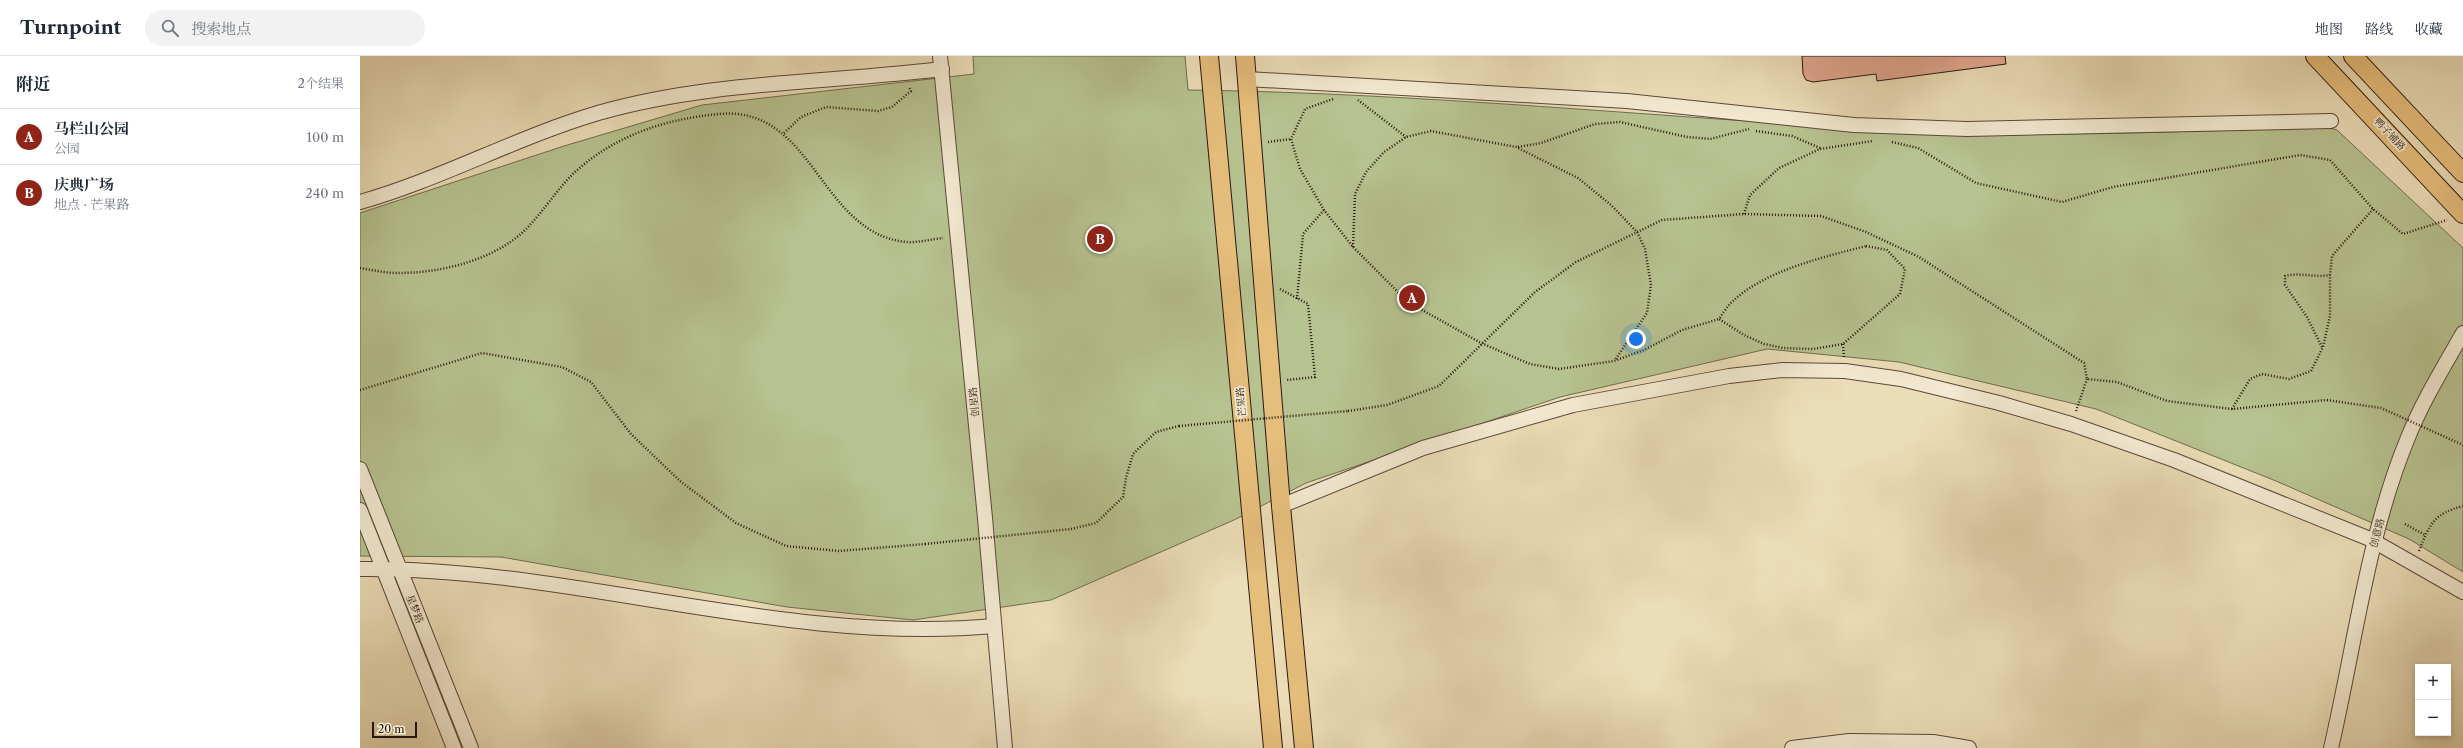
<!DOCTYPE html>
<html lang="zh">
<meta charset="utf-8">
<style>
:root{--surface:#fff;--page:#f2f2f3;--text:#1f2937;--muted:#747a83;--line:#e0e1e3;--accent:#8f2418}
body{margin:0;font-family:"Libre Caslon Text","Noto Serif SC",serif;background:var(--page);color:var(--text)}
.controls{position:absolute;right:12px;bottom:12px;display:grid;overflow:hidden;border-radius:0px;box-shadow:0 2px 6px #0003}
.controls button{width:36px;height:36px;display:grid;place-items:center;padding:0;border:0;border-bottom:1px solid var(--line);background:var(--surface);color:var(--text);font:20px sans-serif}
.scale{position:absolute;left:12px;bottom:10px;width:45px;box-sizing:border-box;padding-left:4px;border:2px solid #2b170f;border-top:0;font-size:11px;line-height:14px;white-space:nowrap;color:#2b170f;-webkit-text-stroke:3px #f2e9d0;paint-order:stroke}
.you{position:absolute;left:1276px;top:283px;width:14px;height:14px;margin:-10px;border:3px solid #fff;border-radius:50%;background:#1a73e8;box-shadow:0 0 0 6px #1a73e833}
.badge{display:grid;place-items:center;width:26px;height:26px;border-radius:50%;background:var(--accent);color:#fff;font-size:13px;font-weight:700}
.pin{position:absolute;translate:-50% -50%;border:2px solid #fff;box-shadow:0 1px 4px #0006}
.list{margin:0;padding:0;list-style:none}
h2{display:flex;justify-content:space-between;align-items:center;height:52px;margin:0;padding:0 16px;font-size:17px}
h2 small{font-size:13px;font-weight:400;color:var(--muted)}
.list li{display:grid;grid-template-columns:26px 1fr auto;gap:12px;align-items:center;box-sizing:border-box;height:56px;padding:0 16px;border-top:1px solid var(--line)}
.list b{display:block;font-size:15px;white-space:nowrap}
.list p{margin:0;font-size:13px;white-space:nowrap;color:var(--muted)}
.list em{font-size:13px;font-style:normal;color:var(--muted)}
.icon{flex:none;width:22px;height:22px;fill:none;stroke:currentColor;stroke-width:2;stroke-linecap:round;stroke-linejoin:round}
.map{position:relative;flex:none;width:2103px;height:692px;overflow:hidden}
header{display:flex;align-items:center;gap:24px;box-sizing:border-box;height:56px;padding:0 20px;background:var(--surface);border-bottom:1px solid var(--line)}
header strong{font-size:19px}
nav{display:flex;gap:22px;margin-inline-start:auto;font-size:14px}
.search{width:280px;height:36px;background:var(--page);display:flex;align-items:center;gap:10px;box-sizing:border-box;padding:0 14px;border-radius:22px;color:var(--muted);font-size:15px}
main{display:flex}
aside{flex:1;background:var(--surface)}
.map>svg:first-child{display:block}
</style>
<header>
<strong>Turnpoint</strong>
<div class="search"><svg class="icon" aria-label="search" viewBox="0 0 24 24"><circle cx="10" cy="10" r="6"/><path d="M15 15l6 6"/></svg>搜索地点</div>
<nav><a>地图</a><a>路线</a><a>收藏</a></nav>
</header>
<main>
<aside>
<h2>附近<small>2个结果</small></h2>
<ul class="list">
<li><span class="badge">A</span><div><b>马栏山公园</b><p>公园</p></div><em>100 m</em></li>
<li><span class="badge">B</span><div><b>庆典广场</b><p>地点 · 芒果路</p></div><em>240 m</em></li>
</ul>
</aside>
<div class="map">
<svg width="2103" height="692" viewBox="0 0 2103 692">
<rect width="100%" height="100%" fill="#ebddb7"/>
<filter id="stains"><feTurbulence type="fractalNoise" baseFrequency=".005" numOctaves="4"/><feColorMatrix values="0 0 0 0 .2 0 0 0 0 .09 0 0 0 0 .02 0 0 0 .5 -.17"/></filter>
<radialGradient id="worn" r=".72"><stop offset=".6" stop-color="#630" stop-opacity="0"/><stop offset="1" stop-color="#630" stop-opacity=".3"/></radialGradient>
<path fill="#b6c28f" stroke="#706c4f" d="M613,0H825L828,34C1070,37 1311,63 1553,75C1690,82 1828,75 1965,71L1977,74L2103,192V516L2049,483L1916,425L1736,353L1539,306L1407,293L1200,341L946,427L874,464L691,544L553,564L427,551L141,501L0,500V157L204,90L342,49L614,18Z"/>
<polygon fill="#e1a790" stroke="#2b170f" points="1442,0 1645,0 1646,8 1517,25 1516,18 1453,26 1446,24 1443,18"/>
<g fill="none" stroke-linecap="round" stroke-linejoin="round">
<g stroke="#5b4839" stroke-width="16">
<g id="minor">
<polyline points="580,0 625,462 645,692"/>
<polyline points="887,23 1267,45 1494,69 1607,73 1971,65"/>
<path d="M0,146C81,123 157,81 238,57C349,25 468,27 582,13"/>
<polyline points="0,413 111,692"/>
<polyline points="921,450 1063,392 1213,349 1369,320 1422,314 1485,315 1541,323 1639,347 1711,368 1814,404 2010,483 2103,536"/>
<polyline points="0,454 94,692"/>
<path d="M0,513C213,511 420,589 634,570"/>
<polyline points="1432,692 1489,685 1573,686 1609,692"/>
<path d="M1971,692C1995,589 2007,482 2047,384C2062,346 2083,312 2103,277"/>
</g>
</g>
<g stroke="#2b170f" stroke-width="20">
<g id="major">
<polyline points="849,0 913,692"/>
<polyline points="885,0 921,450 944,692"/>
<polyline points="1955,0 2103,158"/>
<polyline points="1993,0 2103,117"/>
</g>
</g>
<g stroke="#2b170f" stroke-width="2.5" stroke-dasharray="1 2" stroke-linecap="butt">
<polyline points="973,43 945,53 931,83 940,113 964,154 993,191 1048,246 1121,287 1170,308 1199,313 1254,305 1284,294 1322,274 1359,263"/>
<polyline points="998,44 1046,81"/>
<polyline points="1396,75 1432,80 1460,92"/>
<polyline points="424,77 441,61 466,51 518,55 532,51 551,35 549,31"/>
<polyline points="908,86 931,83"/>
<polyline points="1532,86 1558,92 1616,127 1702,146 1753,131 1940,99 1970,104 2013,153 2043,178 2087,164"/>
<polyline points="1158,91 1181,87 1235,68 1260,66 1327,81 1350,83 1389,73"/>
<polyline points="1384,158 1390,139 1419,112 1460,93 1513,85"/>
<path d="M1506,190L1527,194L1545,213L1540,238L1483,288L1453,293L1423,292L1404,288L1384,279L1359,263C1363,257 1368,249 1374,244C1407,214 1464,201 1506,190Z"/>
<polyline points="993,191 995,138 1006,116 1024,96 1046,81 1071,75 1156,91 1218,122 1251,149 1277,176 1285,193 1291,229 1287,257 1255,304"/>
<path d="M0,212C12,214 25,217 38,217C80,217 131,205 163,176C182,158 196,134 215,116C256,79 305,63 359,58C454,49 459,177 546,186C557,187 572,183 583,182"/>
<polyline points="920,233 948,248 955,321 927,324"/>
<polyline points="937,243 943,178 964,154"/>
<polyline points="1483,288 1484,302"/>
<path d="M1962,291L1947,261L1925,229V220C1939,216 1955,222 1970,219"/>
<polyline points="0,334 122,297 202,311 231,326 271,378 320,425 376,467 426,490 479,495 565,488"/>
<polyline points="1872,353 1890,323 1902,318 1929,323 1951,315 1963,291 1970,260 1970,219 1972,200 2013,153"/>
<polyline points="988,355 1027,349 1079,330 1175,236 1216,206 1302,164 1384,158 1461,160 1506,176 1559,201 1724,307 1727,323 1757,326 1807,345 1872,353 1967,344"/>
<polyline points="1716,355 1727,323"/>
<polyline points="2045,468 2065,479"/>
<polyline points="711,473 736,467 763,441 766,422 773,398 796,376 819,370"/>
<path d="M2059,495C2070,467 2074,458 2103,450"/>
</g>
<use href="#minor" stroke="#f2e9d0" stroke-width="14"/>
<use href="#major" stroke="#e6be7c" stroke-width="18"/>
<g stroke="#2b170f" stroke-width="2.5" stroke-dasharray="1 2" stroke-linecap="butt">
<polyline points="1967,344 2021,352 2103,389"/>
<polyline points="819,370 988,355"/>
<polyline points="565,488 711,473"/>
</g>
</g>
<g text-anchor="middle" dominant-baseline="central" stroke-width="3.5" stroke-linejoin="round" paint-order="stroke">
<g font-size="10" fill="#2b170f" stroke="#f2e9d0">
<text transform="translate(2030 78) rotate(47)">鸭子铺路</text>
<text transform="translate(614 346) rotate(-96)">创星路</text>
<text transform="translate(881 346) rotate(-95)">芒果路</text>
<text transform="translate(2017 477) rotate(-75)">创意路</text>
<text transform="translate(55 553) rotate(69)">星梦路</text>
</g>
</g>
<rect width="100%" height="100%" filter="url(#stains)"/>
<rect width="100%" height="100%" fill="url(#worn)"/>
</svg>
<div class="controls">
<button>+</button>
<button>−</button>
</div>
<div class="scale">20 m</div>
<div class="you"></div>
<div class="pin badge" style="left:1052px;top:242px">A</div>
<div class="pin badge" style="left:740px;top:183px">B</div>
</div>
</main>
